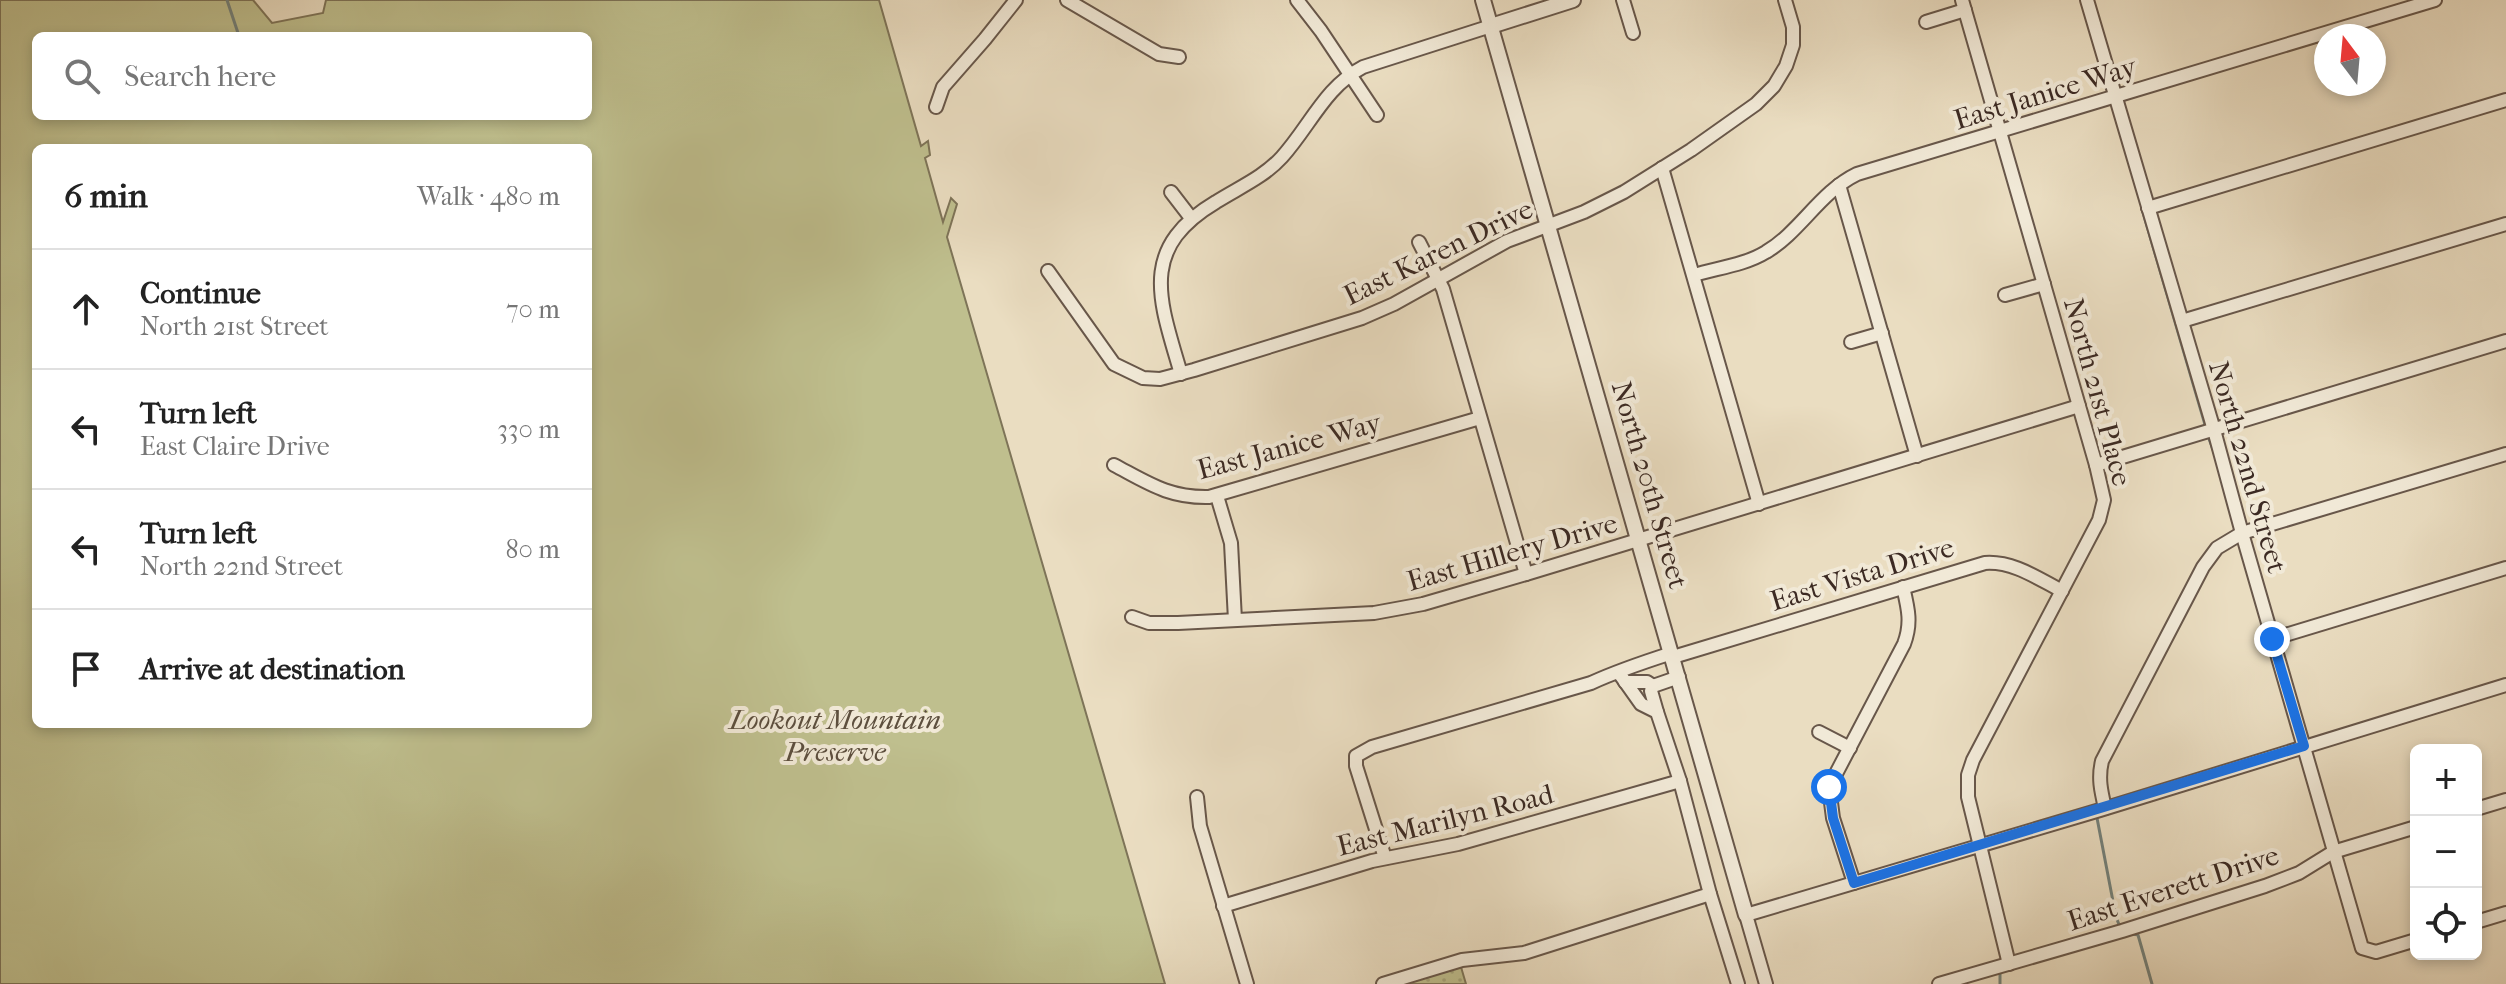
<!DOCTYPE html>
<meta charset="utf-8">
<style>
:root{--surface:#fff;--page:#f2f2f2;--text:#222;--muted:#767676;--line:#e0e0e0}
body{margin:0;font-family:"IM FELL French Canon",serif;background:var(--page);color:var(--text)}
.controls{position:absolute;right:24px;bottom:24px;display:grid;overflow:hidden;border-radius:12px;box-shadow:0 4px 12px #0003}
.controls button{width:72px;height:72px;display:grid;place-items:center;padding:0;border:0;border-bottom:2px solid var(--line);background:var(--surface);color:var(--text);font:40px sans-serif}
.compass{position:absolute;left:2314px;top:24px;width:72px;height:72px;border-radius:50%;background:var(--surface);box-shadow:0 4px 12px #0003;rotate:344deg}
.stop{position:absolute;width:24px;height:24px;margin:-18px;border:6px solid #1a73e8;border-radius:50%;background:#fff}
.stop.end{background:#1a73e8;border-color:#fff;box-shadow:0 2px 8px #0008}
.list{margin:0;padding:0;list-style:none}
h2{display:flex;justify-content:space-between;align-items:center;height:104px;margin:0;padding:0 32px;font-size:34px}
h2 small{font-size:26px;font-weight:400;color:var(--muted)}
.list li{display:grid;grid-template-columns:52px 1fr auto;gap:24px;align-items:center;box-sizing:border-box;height:120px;padding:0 32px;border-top:2px solid var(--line)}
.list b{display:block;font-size:30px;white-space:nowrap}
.list p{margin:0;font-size:26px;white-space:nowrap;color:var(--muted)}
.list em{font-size:26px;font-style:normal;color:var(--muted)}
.icon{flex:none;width:44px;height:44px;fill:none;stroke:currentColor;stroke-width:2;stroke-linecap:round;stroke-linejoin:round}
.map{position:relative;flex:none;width:2506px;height:984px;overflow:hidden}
.search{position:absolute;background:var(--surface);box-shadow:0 4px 12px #0003;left:32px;top:32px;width:560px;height:88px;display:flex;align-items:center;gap:20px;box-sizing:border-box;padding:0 28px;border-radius:12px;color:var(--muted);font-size:30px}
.panel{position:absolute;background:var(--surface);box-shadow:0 4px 12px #0003;left:32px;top:144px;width:560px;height:584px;border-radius:12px}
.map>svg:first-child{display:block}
</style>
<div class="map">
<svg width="2506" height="984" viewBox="0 0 2506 984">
<defs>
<pattern id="park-dots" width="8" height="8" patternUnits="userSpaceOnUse" patternTransform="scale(2)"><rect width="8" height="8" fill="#bfbf8e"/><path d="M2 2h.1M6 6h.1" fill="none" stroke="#a5a47a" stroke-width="1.8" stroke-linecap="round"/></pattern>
</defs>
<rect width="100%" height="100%" fill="#eaddc1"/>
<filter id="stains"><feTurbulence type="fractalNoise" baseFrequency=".0025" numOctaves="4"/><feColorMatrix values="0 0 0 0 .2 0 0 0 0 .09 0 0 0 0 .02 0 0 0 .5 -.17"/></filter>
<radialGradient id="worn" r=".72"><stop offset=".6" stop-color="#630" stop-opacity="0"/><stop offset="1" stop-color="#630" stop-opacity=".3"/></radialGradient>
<path fill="#bfbf8e" stroke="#7e7458" stroke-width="2" fill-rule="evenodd" d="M0,0H253L272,23L323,13L326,0H879L921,146L928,141L930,155L925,158L943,222L951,198L957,204L947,237L1165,984H0ZM36,36H588V116H36ZM36,148H588V724H36Z"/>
<polygon fill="url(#park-dots)" stroke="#7e7458" stroke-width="2" points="1461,967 1466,984 1404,984"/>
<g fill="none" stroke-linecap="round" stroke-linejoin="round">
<g stroke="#73817b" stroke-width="3">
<polyline points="227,0 239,36"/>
<polyline points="2142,209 2206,428"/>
<polyline points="2208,436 2215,455"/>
<polyline points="2099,813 2097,818 2116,917 2120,927"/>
<polyline points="2133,934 2138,935 2152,984"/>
<polyline points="2000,972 2000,984"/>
</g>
<g stroke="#68574a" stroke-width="16">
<g id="minor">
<polyline points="1067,0 1159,54 1179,57"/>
<polyline points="1297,0 1321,31 1377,115"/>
<polyline points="1623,0 1633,33"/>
<polyline points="1962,0 2096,465 2104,500 2099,520 1973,760 1968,775 1968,797 2009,964"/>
<polyline points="2087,0 2214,430 2242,533 2362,948 2376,952 2416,940"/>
<polyline points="1926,22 1965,10"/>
<polyline points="936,107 943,87 985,39 1016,0"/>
<polyline points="1662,168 1759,504"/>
<polyline points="1839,185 1917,456"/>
<polyline points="1171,192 1191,218"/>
<polyline points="2148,208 2506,100"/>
<polyline points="1419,242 1443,289 1526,574"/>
<polyline points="1048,271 1114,364 1143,378 1160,379 1194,370 1362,318 1394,304 1507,241 1584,212 1624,192 1691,150 1756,104 1774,86 1786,66 1793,45 1793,27 1785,0"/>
<path d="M1694,275C1717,268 1745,265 1766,252C1800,232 1820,192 1857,174L2435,0"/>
<polyline points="2005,295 2044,284"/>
<polyline points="2182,321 2506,224"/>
<polyline points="1851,342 1882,333"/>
<path d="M1181,374C1160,301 1137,249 1216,202C1238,188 1264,177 1282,157C1310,126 1325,87 1363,67L1491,26"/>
<path d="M1114,465C1148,483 1169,498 1209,497L1480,418"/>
<polyline points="2096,465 2506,341"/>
<polyline points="1217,496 1231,543 1235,620"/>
<polyline points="1132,617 1149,623 1178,623 1374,613 1423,604 1526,574 2079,406"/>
<polyline points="2272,639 2506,568"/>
<path d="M1673,657L1985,563C2013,561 2037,578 2062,591"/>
<polyline points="1619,673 1641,704 1657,712 1680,781 1710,894 1738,984"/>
<polyline points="1625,682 1647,682 1653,686"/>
<polyline points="1657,712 1651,691 1653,686 1679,677"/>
<polyline points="1819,732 1850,748"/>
<polyline points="1197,797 1200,826 1247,984"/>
<path d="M2105,808C2101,791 2098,778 2102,761L2203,567L2217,548L2242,533L2506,454"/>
<polyline points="2476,809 2506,800"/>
<path d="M1385,858L1356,766V756L1372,747L1591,683C1617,671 1644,662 1672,653"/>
<path d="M1854,883L1833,818L1829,787L1904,644C1912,623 1908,608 1903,587"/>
<polyline points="1223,906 1372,861 1458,844 1680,781"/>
<polyline points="2476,922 2506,913"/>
<polyline points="1383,984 1462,960 1524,953 1710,894"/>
<polyline points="1766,984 1746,915 2100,810 2506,685"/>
<polyline points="1939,984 2122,931 2265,886 2299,873 2333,852 2416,827"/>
</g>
</g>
<g stroke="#68574a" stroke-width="18">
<g id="tertiary">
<polyline points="1483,0 1746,915"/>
<polyline points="1491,26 1573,0"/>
</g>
</g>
<use href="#minor" stroke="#f1e9d7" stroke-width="12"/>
<use href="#tertiary" stroke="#f1e9d7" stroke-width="14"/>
</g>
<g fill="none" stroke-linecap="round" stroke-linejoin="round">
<polyline stroke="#1a73e8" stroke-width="10" points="1829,787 1833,818 1854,883 2304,746 2272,639"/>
</g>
<g text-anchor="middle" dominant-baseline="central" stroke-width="8" stroke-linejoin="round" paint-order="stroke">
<g font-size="28" fill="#3c2a23" stroke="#f1e9d7">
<text transform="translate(2045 93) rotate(-17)">East Janice Way</text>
<text transform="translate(1438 252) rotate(-26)">East Karen Drive</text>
<text transform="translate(2098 392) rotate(75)">North 21st Place</text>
<text transform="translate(1289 446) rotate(-15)">East Janice Way</text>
<text transform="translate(2248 467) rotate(74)">North 22nd Street</text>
<text transform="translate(1650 485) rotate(74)">North 20th Street</text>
<text transform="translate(1512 552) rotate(-16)">East Hillery Drive</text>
<text transform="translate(1862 574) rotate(-17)">East Vista Drive</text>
<text transform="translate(1445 820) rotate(-14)">East Marilyn Road</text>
<text transform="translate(2173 888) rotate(-18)">East Everett Drive</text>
</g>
<g font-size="28" font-style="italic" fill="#5d4f3e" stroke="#f1e9d7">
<text x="835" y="719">Lookout Mountain<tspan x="835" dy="32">Preserve</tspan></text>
</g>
</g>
<rect width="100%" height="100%" filter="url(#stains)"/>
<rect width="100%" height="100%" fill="url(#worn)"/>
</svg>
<div class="controls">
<button>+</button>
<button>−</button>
<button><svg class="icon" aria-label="locate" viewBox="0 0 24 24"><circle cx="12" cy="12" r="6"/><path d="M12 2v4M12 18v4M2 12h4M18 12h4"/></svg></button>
</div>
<svg class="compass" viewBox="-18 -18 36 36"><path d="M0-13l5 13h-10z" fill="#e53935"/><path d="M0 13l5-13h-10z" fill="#767676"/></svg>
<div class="stop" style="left:1829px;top:787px"></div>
<div class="stop end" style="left:2272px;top:639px"></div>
<div class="search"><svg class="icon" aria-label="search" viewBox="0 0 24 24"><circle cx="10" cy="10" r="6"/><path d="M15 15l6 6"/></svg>Search here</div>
<section class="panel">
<h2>6 min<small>Walk · 480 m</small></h2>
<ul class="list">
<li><svg class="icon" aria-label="ahead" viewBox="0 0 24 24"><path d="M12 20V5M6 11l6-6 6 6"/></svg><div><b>Continue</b><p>North 21st Street</p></div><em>70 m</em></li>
<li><svg class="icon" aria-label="left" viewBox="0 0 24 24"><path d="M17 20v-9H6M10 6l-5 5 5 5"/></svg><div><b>Turn left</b><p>East Claire Drive</p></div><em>330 m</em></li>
<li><svg class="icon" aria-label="left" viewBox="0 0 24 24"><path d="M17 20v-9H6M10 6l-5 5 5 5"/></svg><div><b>Turn left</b><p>North 22nd Street</p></div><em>80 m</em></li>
<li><svg class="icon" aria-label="arrive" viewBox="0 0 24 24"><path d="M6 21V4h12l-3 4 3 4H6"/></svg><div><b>Arrive at destination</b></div></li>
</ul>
</section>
</div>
